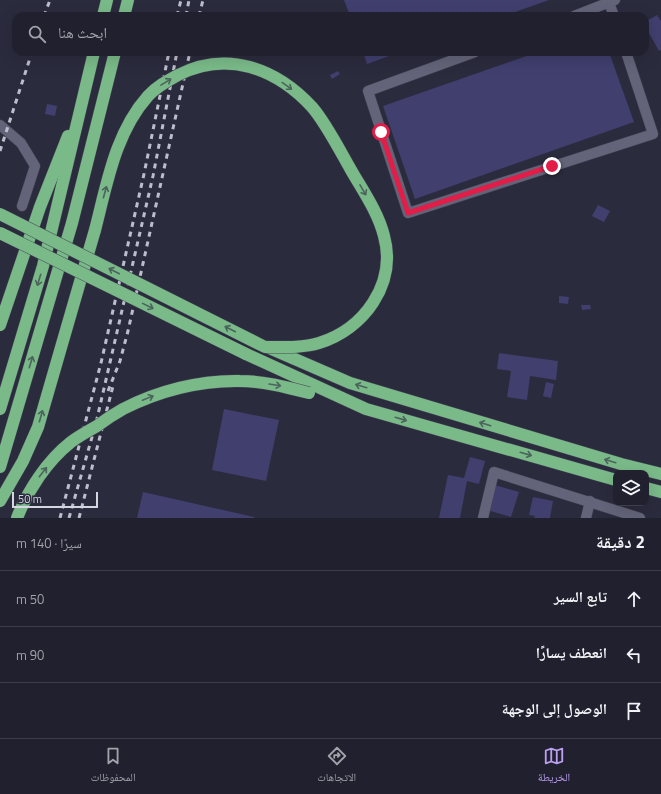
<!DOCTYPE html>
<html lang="ar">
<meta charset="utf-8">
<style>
:root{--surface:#20202e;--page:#282836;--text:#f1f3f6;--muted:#a2a3aa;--line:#3d3e4a;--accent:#bca0f2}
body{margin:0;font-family:"Titillium Web","Noto Naskh Arabic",sans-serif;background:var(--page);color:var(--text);direction:rtl}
.controls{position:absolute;right:12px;bottom:12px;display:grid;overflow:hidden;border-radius:8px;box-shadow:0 4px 16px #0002}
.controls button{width:36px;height:36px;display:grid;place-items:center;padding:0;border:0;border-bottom:1px solid var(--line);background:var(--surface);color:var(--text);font:20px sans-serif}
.scale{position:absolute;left:12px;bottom:10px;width:86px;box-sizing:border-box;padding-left:4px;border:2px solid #d5d6e2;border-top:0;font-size:11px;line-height:14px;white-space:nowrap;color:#d5d6e2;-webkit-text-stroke:3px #2b2b3e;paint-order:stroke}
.stop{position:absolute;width:12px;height:12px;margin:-9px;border:3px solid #e11d48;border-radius:50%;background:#fff}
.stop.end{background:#e11d48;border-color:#fff;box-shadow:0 1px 4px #0008}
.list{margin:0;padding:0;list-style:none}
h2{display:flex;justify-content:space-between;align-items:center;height:52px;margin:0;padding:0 16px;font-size:17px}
h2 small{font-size:13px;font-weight:400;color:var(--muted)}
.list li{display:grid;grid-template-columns:26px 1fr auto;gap:12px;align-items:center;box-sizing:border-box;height:56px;padding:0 16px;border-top:1px solid var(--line)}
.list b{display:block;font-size:15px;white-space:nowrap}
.list em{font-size:13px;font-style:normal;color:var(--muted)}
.icon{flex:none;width:22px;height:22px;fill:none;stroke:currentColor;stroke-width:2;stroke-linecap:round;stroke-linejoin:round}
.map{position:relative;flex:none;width:661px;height:518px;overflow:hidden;direction:ltr}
.search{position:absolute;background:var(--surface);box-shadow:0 4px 16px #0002;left:12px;right:12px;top:12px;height:44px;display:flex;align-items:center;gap:10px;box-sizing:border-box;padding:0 14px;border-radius:12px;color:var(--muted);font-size:15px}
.sheet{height:220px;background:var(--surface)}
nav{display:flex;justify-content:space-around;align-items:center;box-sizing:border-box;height:56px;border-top:1px solid var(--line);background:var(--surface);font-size:11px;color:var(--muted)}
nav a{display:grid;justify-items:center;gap:2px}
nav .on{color:var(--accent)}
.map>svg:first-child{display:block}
</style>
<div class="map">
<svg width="661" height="518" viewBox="0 0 661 518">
<rect width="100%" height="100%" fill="#2b2b3e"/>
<g fill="#403f6e">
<polygon points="344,0 549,0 504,16 350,16"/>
<polygon points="657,15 661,21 661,50 659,51 645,26 645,22"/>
<polygon points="363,52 400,52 367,64"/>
<polygon points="538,52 609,52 634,122 415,199 383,106"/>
<polygon points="338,71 340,74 332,79 330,75"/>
<polygon points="47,104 57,106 55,116 45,114"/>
<polygon points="598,205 610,211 604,222 592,216"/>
<polygon points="559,296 569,297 568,304 559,303"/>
<polygon points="581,305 590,305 591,309 582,310"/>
<polygon points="499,353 558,361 556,380 530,376 527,400 507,397 511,371 497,369"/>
<polygon points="546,382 554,384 551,398 543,396"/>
<polygon points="224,409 279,420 266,481 212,470"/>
<polygon points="470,457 485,461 479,484 467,481 460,518 439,518 448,475 464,478"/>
<polygon points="495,485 519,492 511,517 487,510"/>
<polygon points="143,492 254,517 254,518 137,518"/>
<polygon points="533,497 553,501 550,518 534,518 535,516 529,515"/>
</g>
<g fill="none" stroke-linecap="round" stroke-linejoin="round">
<g stroke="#464656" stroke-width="11">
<g id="minor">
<polyline points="608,0 614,16"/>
<polyline points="574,16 615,0"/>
<polyline points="475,52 368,91 408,213 653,134 626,52"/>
<polyline points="0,125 21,143 35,166 22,206"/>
<polyline points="483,518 494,472 640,518"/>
<polyline points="586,518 590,501"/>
</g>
</g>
<g stroke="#464656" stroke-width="13">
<g id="highway">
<polyline points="103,16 107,0"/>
<polyline points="124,16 128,0"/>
<polyline points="0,325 40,207 68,136"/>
<polyline points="267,347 350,383 621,464 661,474"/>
<polyline points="246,354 366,409 616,480"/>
<polyline points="0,409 43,266 94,52"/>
<polyline points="0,467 72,223 115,52"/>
<polyline points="646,488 661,492"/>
<polyline points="0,501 23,461 38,427 95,230"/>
</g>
</g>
<use href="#minor" stroke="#636479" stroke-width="10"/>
<use href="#highway" stroke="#7aba89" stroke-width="12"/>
<g stroke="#bdbecb" stroke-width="3" stroke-dasharray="5 5" stroke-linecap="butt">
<polyline points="44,16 50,0"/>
<polyline points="177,16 181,0"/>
<polyline points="186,16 189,0"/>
<polyline points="199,16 203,0"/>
<polyline points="0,151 32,52"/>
<polyline points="108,391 120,361 128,331 190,52"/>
<polyline points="60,518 101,363 144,174 169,52"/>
<polyline points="69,518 96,423 153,176 177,52"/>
<polyline points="79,518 113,386"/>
</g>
<g stroke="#464656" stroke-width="13" stroke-linecap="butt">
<g id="highway-bridge">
<path d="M0,214L265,347C283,347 302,348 319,343C364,329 397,284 384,236C378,212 363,191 351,170C340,151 326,123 312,107C276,68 227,50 178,75C167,81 156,87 148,96C115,133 107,184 95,230"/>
<polyline points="0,233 246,354"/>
<path d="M17,518C28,490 47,461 71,442C79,436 88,431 97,426C105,420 114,414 123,409C158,391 200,380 240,381C263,381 286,387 309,393"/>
</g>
</g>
<use href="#highway-bridge" stroke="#7aba89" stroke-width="12"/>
</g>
<defs><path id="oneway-shaft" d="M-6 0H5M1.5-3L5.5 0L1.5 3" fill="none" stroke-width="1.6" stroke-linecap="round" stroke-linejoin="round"/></defs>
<g stroke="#4b645c">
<use href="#oneway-shaft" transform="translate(166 82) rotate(-31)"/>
<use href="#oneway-shaft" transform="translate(287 86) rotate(36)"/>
<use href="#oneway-shaft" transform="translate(363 190) rotate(60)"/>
<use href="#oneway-shaft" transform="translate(105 192) rotate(-75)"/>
<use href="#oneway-shaft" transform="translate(114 271) rotate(-153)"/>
<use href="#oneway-shaft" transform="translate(39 280) rotate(107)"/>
<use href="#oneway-shaft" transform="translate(148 306) rotate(26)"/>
<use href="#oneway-shaft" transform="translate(230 329) rotate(-153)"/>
<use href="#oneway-shaft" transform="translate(31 362) rotate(-73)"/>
<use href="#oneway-shaft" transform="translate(275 385) rotate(9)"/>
<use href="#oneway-shaft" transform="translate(361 386) rotate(-163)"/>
<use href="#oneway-shaft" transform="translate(148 398) rotate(-22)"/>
<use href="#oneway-shaft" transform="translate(41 416) rotate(-74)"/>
<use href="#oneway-shaft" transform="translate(401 419) rotate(16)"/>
<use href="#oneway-shaft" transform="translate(485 424) rotate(-163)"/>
<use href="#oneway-shaft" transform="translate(526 454) rotate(16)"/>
<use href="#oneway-shaft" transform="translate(610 461) rotate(-163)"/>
<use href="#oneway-shaft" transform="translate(43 472) rotate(-52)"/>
</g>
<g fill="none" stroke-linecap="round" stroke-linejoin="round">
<polyline stroke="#e11d48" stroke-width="5" points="381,132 408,213 552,166"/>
</g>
</svg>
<div class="controls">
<button><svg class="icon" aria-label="layers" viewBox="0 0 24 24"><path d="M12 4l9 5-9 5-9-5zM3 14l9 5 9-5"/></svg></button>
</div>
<div class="scale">50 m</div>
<div class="stop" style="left:381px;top:132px"></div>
<div class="stop end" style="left:552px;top:166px"></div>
<div class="search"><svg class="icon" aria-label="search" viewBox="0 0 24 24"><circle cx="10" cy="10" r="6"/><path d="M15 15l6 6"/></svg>ابحث هنا</div>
</div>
<section class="sheet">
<h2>2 دقيقة<small>سيرًا · 140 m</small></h2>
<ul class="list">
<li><svg class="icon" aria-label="ahead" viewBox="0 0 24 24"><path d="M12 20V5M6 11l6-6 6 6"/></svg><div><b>تابع السير</b></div><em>50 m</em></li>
<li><svg class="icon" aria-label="left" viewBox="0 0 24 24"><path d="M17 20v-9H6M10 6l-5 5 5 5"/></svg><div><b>انعطف يسارًا</b></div><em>90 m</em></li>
<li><svg class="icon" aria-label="arrive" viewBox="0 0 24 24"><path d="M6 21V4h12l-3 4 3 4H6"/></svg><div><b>الوصول إلى الوجهة</b></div></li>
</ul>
</section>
<nav>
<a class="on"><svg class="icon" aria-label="map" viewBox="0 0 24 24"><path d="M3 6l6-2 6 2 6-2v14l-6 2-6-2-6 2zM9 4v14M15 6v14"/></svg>الخريطة</a>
<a><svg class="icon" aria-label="directions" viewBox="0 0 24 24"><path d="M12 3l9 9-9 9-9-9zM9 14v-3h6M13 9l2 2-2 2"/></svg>الاتجاهات</a>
<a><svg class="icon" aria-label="saved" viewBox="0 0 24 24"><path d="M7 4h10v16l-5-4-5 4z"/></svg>المحفوظات</a>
</nav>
